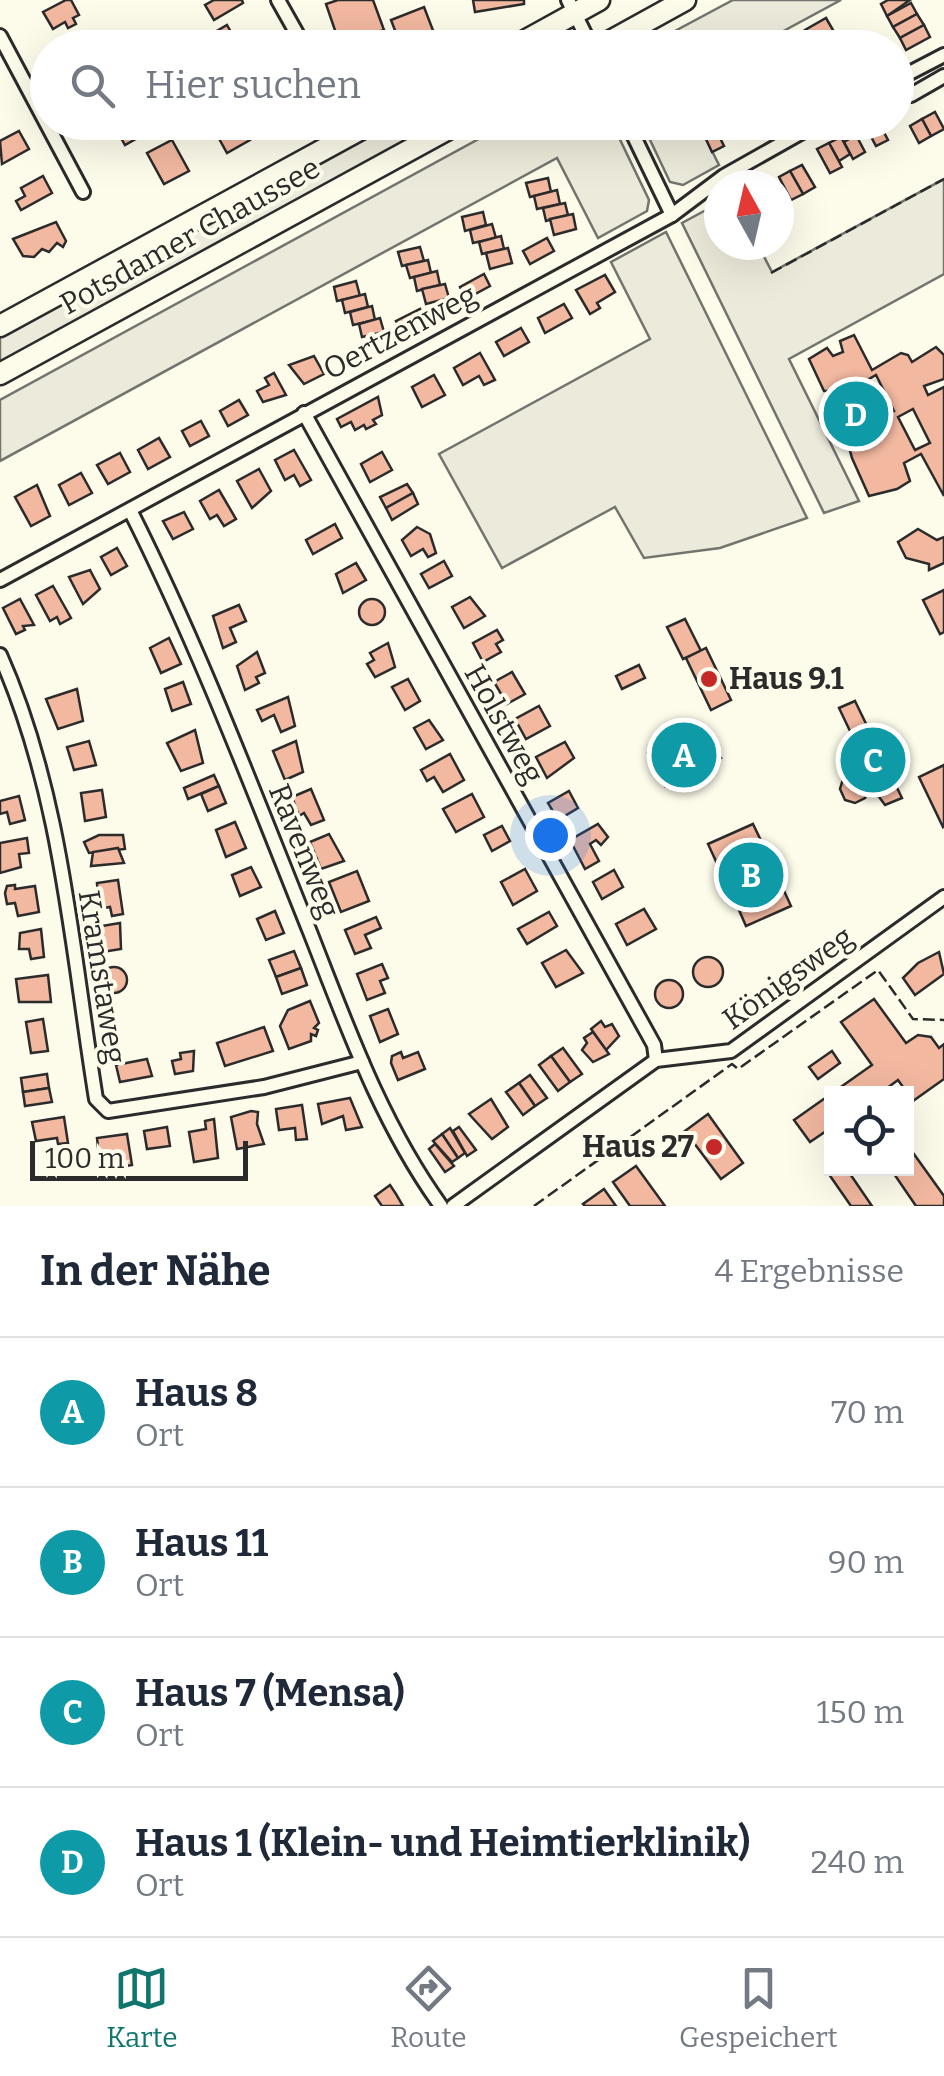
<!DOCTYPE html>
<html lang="de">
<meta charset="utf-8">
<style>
:root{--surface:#fff;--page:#f6f6f7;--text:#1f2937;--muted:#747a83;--line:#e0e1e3;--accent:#0f766e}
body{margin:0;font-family:Bitter,serif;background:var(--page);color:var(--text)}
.controls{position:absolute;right:30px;bottom:30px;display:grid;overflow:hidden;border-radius:0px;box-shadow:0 10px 40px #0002}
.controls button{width:90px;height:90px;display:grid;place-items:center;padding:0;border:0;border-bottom:2px solid var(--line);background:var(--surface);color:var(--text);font:50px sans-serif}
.compass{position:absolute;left:704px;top:170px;width:90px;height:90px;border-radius:50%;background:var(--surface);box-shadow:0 10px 40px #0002;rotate:352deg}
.scale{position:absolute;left:30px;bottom:25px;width:218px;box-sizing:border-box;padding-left:10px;border:5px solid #2b2b2b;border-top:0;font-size:28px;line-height:35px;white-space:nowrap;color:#2b2b2b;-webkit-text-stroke:8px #fdfbea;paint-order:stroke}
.you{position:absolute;left:550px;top:835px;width:35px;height:35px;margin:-25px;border:8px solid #fff;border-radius:50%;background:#1a73e8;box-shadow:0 0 0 15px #1a73e833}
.badge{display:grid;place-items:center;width:65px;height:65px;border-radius:50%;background:var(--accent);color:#fff;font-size:32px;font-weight:700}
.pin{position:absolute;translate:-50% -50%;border:5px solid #fff;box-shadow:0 2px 10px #0006}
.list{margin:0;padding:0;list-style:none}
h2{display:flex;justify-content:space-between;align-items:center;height:130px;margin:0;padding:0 40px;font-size:42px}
h2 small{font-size:32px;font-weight:400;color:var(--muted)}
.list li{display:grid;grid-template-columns:65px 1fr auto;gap:30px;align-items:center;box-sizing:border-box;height:150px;padding:0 40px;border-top:2px solid var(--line)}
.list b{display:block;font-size:38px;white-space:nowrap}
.list p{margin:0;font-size:32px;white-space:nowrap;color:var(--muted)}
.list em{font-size:32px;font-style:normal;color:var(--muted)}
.icon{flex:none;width:55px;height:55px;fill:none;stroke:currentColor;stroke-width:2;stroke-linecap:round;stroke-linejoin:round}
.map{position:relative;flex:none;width:944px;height:1206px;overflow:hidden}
.search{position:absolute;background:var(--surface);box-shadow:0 10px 40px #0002;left:30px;right:30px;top:30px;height:110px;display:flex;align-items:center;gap:25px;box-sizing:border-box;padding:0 35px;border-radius:55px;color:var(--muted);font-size:38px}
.sheet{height:730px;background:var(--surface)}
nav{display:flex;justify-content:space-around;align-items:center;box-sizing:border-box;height:140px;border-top:2px solid var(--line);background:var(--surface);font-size:28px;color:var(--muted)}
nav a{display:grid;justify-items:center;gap:5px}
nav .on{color:var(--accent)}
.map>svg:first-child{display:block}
</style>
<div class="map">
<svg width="944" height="1206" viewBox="0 0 944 1206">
<rect width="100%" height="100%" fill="#fdfbea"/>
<g fill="#ecebdb" stroke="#74746e" stroke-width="2.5">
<polygon points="733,0 841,0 754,47 645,47"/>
<polygon points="390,123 446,123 0,365 0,335"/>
<polygon points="508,123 612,123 649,200 647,211 598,238 557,158 0,461 0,400"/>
<polygon points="642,123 698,123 719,165 683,185 670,182"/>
<polygon points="944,179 944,274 789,359 859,501 824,513 682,223 719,203 719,245 758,245 772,272"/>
<polygon points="666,232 807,518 720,548 644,558 615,507 502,568 439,454 650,339 611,262"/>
</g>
<g fill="#f2b8a0" stroke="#2b2b2b" stroke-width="2.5" fill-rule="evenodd">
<polygon points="66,0 71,0 79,15 73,18 76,24 68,28 65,22 53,29 43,12"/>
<polygon points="214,0 242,0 243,3 214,20 205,5"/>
<polygon points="338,0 373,0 384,30 340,45 326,4"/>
<polygon points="473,0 524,0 524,4 475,12"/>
<polygon points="910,0 887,16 881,4 888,0"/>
<polygon points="911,3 917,14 893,27 887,16"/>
<polygon points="424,7 434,33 401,46 391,20"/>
<polygon points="917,14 924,25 900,38 893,27"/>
<polygon points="826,18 833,30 811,42 805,30"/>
<polygon points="227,25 240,48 202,48 198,42"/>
<polygon points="924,25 930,37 906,50 900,38"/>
<polygon points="935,112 944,129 931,136 922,119"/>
<polygon points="922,119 931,136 919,143 910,126"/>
<polygon points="112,122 157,122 159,126 125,145"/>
<polygon points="241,122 250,140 227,153 217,135"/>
<polygon points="698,122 712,122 724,146 712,152"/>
<polygon points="879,123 888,140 876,146 867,129"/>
<polygon points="19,131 29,149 2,164 0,141"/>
<polygon points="856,135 865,152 853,159 844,142"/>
<polygon points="841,137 850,154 839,161 829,143"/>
<polygon points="172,140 189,171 164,184 147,153"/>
<polygon points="829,143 842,167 830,173 817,149"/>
<polygon points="802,165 815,187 803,194 790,171"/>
<polygon points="790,171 803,194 791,200 779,177"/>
<polygon points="43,176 52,193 21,210 16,201 25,196 21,188"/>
<polygon points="548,178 551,192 530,197 526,183"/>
<polygon points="557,190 560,204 537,209 534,196"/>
<polygon points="565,203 568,215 546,221 543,208"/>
<polygon points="483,212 486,225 465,231 462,217"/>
<polygon points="573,214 576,229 554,235 550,219"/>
<polygon points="56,222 66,241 63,247 57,243 49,252 42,249 34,257 23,256 13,239"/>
<polygon points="492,224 496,238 473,243 470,230"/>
<polygon points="501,236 504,249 482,254 479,242"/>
<polygon points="547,238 554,251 530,264 523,251"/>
<polygon points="420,247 424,261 402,266 398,252"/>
<polygon points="508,248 512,263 490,269 486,253"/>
<polygon points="428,260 431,273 410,278 406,265"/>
<polygon points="437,271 440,285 417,291 414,277"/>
<polygon points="484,274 490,286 466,299 460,287"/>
<polygon points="605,275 615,292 597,303 600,308 590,314 576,290"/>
<polygon points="356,281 360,296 337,301 334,287"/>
<polygon points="445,284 449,298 426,304 422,289"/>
<polygon points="365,294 368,307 345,313 342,300"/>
<polygon points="564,304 572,318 545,333 538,318"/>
<polygon points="372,306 375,320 353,325 350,312"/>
<polygon points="420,309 427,321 403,334 396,321"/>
<polygon points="380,318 384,332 362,337 359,324"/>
<polygon points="521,328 529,342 504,356 496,342"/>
<path d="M854,335L872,370L901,353L908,355L912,362L936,347L944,355V379L924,386L928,395L944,387V496L921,454L904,463L910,481L897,489L869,496L852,458L847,440L852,437L844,433L828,398L831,391H824L809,359L827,348L833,356L843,352L840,341ZM876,375L894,411L879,419L862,383ZM913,409L930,443L915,450L898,417Z"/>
<polygon points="480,353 495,380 484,385 479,376 463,385 454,368"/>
<polygon points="314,356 324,374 304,384 289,365"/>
<polygon points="274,373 286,395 263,402 257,391 269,385 265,378"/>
<polygon points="434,375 445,395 422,407 412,387"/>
<polygon points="378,397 382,415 373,420 376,424 366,429 364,425 355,430 351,422 341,427 337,419"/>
<polygon points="239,400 248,415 228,426 220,411"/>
<polygon points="201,421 209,436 190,446 182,431"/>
<polygon points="159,438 170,457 148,469 138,450"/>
<polygon points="294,450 311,480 300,486 294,475 285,480 275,460"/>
<polygon points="382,452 392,470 370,482 361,464"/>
<polygon points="120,453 130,472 108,484 97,465"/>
<polygon points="259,469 271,491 252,508 237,481"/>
<polygon points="81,473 92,493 69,505 59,485"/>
<polygon points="407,484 413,493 386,508 380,497"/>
<polygon points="37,485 50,516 31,526 15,497"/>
<polygon points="219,490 236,519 224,526 217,515 210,519 200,501"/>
<polygon points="413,493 418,504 392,520 386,508"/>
<polygon points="184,512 193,529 173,539 163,521"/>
<polygon points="335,524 342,538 313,554 306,540"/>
<polygon points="417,527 430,534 436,553 428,557 423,549 411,556 402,540"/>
<polygon points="918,529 937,540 944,537 944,563 929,570 929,564 906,558 898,542"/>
<polygon points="117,548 127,566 111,575 101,557"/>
<polygon points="444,561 452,576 429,588 421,574"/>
<polygon points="356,563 366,580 343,593 336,574"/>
<polygon points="90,570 100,589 83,604 69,577"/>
<polygon points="53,586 71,618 60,624 57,617 50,621 36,595"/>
<polygon points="944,590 944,632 940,634 923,600"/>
<polygon points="470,597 485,616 464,628 452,607"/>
<polygon points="20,599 34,625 23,626 25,630 16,634 3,608"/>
<circle cx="372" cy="612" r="13"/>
<polygon points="239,605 246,621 230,628 236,642 223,648 213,616"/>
<polygon points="685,619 701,651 683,659 667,627"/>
<polygon points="497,630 503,640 496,644 501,652 483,662 473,643"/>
<polygon points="169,638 181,664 161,673 150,648"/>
<polygon points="388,643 395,667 375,677 367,664 374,660 370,653"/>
<polygon points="706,648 731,700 711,710 686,658"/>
<polygon points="257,652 265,673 256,677 259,683 245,690 237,666"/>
<polygon points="639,665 645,678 622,689 616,676"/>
<polygon points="512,672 525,694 507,704 494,682"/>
<polygon points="408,679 420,701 405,710 392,687"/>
<polygon points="183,682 191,704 172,711 165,689"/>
<polygon points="77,689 83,721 58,729 46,699"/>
<polygon points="288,697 295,726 281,732 274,715 262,721 257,710"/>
<polygon points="855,701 902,798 885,805 871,786 865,798 855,803 845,800 840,789 843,779 871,775 839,708"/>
<polygon points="539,706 550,726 526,739 515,719"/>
<polygon points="429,720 443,740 426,749 414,728"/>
<polygon points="702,725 721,758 665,786 648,753"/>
<polygon points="195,730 203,763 181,771 167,743"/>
<polygon points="89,741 96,765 74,770 67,747"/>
<polygon points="296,741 303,772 285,780 273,751"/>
<polygon points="565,742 574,758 547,778 536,757"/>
<polygon points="450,754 464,780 443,792 434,777 427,781 421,770"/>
<polygon points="944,765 944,826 943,827 919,777"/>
<polygon points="214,775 219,786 188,799 184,788"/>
<polygon points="219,786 226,803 208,811 201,794"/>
<polygon points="311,789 324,820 311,825 304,813 299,816 292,797"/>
<polygon points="102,790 106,817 85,821 81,793"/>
<polygon points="569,791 578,808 558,820 548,803"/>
<polygon points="472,794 484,817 456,832 443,809"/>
<polygon points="19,796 25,820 10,824 7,812 0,814 0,801"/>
<polygon points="235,822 246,848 226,857 216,830"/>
<polygon points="598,824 608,837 601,845 596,840 590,844 599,861 585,869 570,840"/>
<polygon points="753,824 765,849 758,853 772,884 779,880 791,906 746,926 735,901 744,897 730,865 720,870 708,844"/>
<polygon points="502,826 510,841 492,851 484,835"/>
<polygon points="329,834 344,861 321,869 310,842"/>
<polygon points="99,835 123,835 125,849 89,853 84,842"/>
<polygon points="27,838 29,853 19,854 21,867 0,873 0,843"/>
<polygon points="118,848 124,863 91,866 93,852"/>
<polygon points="251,867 261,887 240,896 232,875"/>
<polygon points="525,869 537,891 513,905 501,882"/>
<polygon points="614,870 623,887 602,899 593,882"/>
<polygon points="357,871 369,901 341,912 329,882"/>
<polygon points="118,880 123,914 112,916 110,907 99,909 97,883"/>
<polygon points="15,885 15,889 35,886 39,912 18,916 15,903 7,904 5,893 7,886"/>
<polygon points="644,909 656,929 627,945 616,924"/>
<polygon points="275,911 284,933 266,940 257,919"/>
<polygon points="549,912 557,926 527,944 518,929"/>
<polygon points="376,917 381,928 365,935 371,948 355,954 345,930"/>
<polygon points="120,923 121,949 102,952 96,927"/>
<polygon points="41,929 44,957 31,959 29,949 19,949 20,933"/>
<polygon points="566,950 583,973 556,987 542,963"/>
<polygon points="294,951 301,968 276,977 269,960"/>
<polygon points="939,952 944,974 915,995 903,978 918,963"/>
<circle cx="708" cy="972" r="15"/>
<polygon points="382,964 388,978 380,981 385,993 367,1000 357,974"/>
<circle cx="114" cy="980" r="13"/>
<polygon points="301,968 307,985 282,994 276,977"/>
<polygon points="48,975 51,1002 19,1002 16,979"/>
<circle cx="669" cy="994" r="14"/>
<polygon points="874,999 906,1043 918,1035 931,1037 939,1048 944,1044 944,1079 913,1101 898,1080 879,1094 832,1094 832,1127 810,1142 794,1120 872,1065 841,1022"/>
<polygon points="310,1001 319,1023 314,1028 318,1030 316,1036 311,1034 311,1041 289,1049 280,1026 288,1010"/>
<polygon points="388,1009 398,1034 380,1042 370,1016"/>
<polygon points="43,1019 48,1051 31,1053 26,1022"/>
<polygon points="601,1021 605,1027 612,1024 619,1036 606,1050 591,1029"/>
<polygon points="264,1027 273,1051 225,1066 217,1043"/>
<polygon points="593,1032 609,1054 593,1062 582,1050 587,1043 584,1038"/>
<polygon points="563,1048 582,1074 570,1082 551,1056"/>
<polygon points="194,1051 193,1071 175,1074 172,1061 181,1059 180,1053"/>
<polygon points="832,1051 840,1063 818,1079 809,1067"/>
<polygon points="401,1052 403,1058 418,1052 425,1069 398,1080 391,1063 392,1056"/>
<polygon points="551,1056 570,1082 558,1091 539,1065"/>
<polygon points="147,1059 152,1076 120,1082 116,1065"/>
<polygon points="47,1074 49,1088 23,1092 21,1078"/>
<polygon points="530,1075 547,1098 535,1106 519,1083"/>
<polygon points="519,1083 535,1106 523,1115 506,1092"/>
<polygon points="49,1088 52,1102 25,1106 23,1092"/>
<polygon points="350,1098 362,1127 346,1130 343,1116 322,1124 318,1104"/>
<polygon points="491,1099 508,1127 492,1139 469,1114"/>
<polygon points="302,1105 307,1139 296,1140 295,1128 279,1130 276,1109"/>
<polygon points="251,1111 258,1112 257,1124 264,1144 237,1149 231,1117"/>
<polygon points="708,1114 743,1163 721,1179 685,1131"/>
<polygon points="64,1117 68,1143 58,1144 57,1138 36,1141 32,1122"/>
<polygon points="214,1119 218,1158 194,1162 189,1132 206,1129 205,1121"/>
<polygon points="167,1127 170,1146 147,1149 144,1131"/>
<polygon points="459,1127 476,1150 467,1156 453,1131"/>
<polygon points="450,1128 465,1153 458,1158 442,1134"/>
<polygon points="127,1134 132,1165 114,1168 111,1154 99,1156 97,1138"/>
<polygon points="442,1134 458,1158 452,1162 433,1141"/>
<polygon points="906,1143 944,1196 944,1206 916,1206 890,1168 906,1168"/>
<polygon points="435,1144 454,1166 445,1172 429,1149"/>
<polygon points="636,1166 665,1206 630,1206 613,1182"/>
<polygon points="832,1166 846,1168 872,1206 851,1206 826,1170"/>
<polygon points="390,1185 396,1194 403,1206 382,1206 375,1196"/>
<polygon points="604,1189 616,1206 585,1206 583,1204"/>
</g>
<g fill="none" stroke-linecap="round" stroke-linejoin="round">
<g stroke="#2b2b2b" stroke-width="18">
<g id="minor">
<polyline points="278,0 305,48"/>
<polyline points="568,0 592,48"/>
<polyline points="0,36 83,192"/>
<polyline points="896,80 944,55"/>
<polyline points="896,91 900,96 911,95 944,76"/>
<polyline points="627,122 672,215"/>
<polyline points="304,413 654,1045 656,1060"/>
<path d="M130,510C199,647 253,790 310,932C347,1026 381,1123 441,1206"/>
<polyline points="0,580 672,215 724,176 820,122"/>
<path d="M0,655C62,794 72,951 96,1099L108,1111L264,1087L362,1062"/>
<polyline points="453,1206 656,1060 731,1051 944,897"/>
</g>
</g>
<g stroke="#2b2b2b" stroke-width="25">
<g id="primary">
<polyline points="512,48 599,0"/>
<polyline points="598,48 685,0"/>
<polyline points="0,326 374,122"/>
<polyline points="0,374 461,122"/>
</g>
</g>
<use href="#minor" stroke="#fdfbea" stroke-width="12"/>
<use href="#primary" stroke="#fdfbea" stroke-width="20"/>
<g stroke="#2b2b2b" stroke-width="2.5" stroke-dasharray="12 5" stroke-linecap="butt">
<polyline points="771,273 944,179"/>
<polyline points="534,1206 732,1064 738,1069 878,970 913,1019 944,1020"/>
</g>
</g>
<g fill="#c62828" stroke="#fdfbea" stroke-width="4">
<circle cx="709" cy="679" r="10"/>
<circle cx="714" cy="1147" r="10"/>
</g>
<g text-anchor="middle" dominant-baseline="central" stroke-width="8" stroke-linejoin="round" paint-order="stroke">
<g font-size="30" fill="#2b2b2b" stroke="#fdfbea">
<text transform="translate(190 236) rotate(-29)">Potsdamer Chaussee</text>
<text transform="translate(400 332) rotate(-28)">Oertzenweg</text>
<text transform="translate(504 724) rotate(61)">Holstweg</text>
<text transform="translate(304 851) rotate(68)">Ravenweg</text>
<text transform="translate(102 977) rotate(81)">Kramstaweg</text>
<text transform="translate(788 978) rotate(-36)">Königsweg</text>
</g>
<g font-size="30" font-weight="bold" fill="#2b2b2b" stroke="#fdfbea" text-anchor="start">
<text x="729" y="679">Haus 9.1</text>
<text x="694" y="1147" text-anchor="end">Haus 27</text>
</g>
</g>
</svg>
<div class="controls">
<button><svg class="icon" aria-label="locate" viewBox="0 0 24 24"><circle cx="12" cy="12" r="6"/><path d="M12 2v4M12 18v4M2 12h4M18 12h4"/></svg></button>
</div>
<svg class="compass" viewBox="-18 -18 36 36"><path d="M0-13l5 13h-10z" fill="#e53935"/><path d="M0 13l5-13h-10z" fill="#747a83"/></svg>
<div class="scale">100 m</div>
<div class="you"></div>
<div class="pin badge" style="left:684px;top:755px;background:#0f9aa8">A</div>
<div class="pin badge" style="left:751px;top:875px;background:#0f9aa8">B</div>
<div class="pin badge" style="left:873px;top:760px;background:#0f9aa8">C</div>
<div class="pin badge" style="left:856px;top:414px;background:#0f9aa8">D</div>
<div class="search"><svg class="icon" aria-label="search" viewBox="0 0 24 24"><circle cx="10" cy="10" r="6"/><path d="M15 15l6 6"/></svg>Hier suchen</div>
</div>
<section class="sheet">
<h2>In der Nähe<small>4 Ergebnisse</small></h2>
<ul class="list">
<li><span class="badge" style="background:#0f9aa8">A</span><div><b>Haus 8</b><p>Ort</p></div><em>70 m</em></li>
<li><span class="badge" style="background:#0f9aa8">B</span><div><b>Haus 11</b><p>Ort</p></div><em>90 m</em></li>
<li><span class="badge" style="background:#0f9aa8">C</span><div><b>Haus 7 (Mensa)</b><p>Ort</p></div><em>150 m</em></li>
<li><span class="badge" style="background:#0f9aa8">D</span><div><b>Haus 1 (Klein- und Heimtierklinik)</b><p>Ort</p></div><em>240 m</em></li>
</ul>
</section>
<nav>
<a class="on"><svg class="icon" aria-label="map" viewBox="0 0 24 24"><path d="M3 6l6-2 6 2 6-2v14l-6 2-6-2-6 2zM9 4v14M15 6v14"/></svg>Karte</a>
<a><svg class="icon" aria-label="directions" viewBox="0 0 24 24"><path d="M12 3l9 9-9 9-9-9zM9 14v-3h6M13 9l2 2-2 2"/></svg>Route</a>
<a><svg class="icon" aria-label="saved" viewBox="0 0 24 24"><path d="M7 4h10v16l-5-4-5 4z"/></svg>Gespeichert</a>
</nav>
